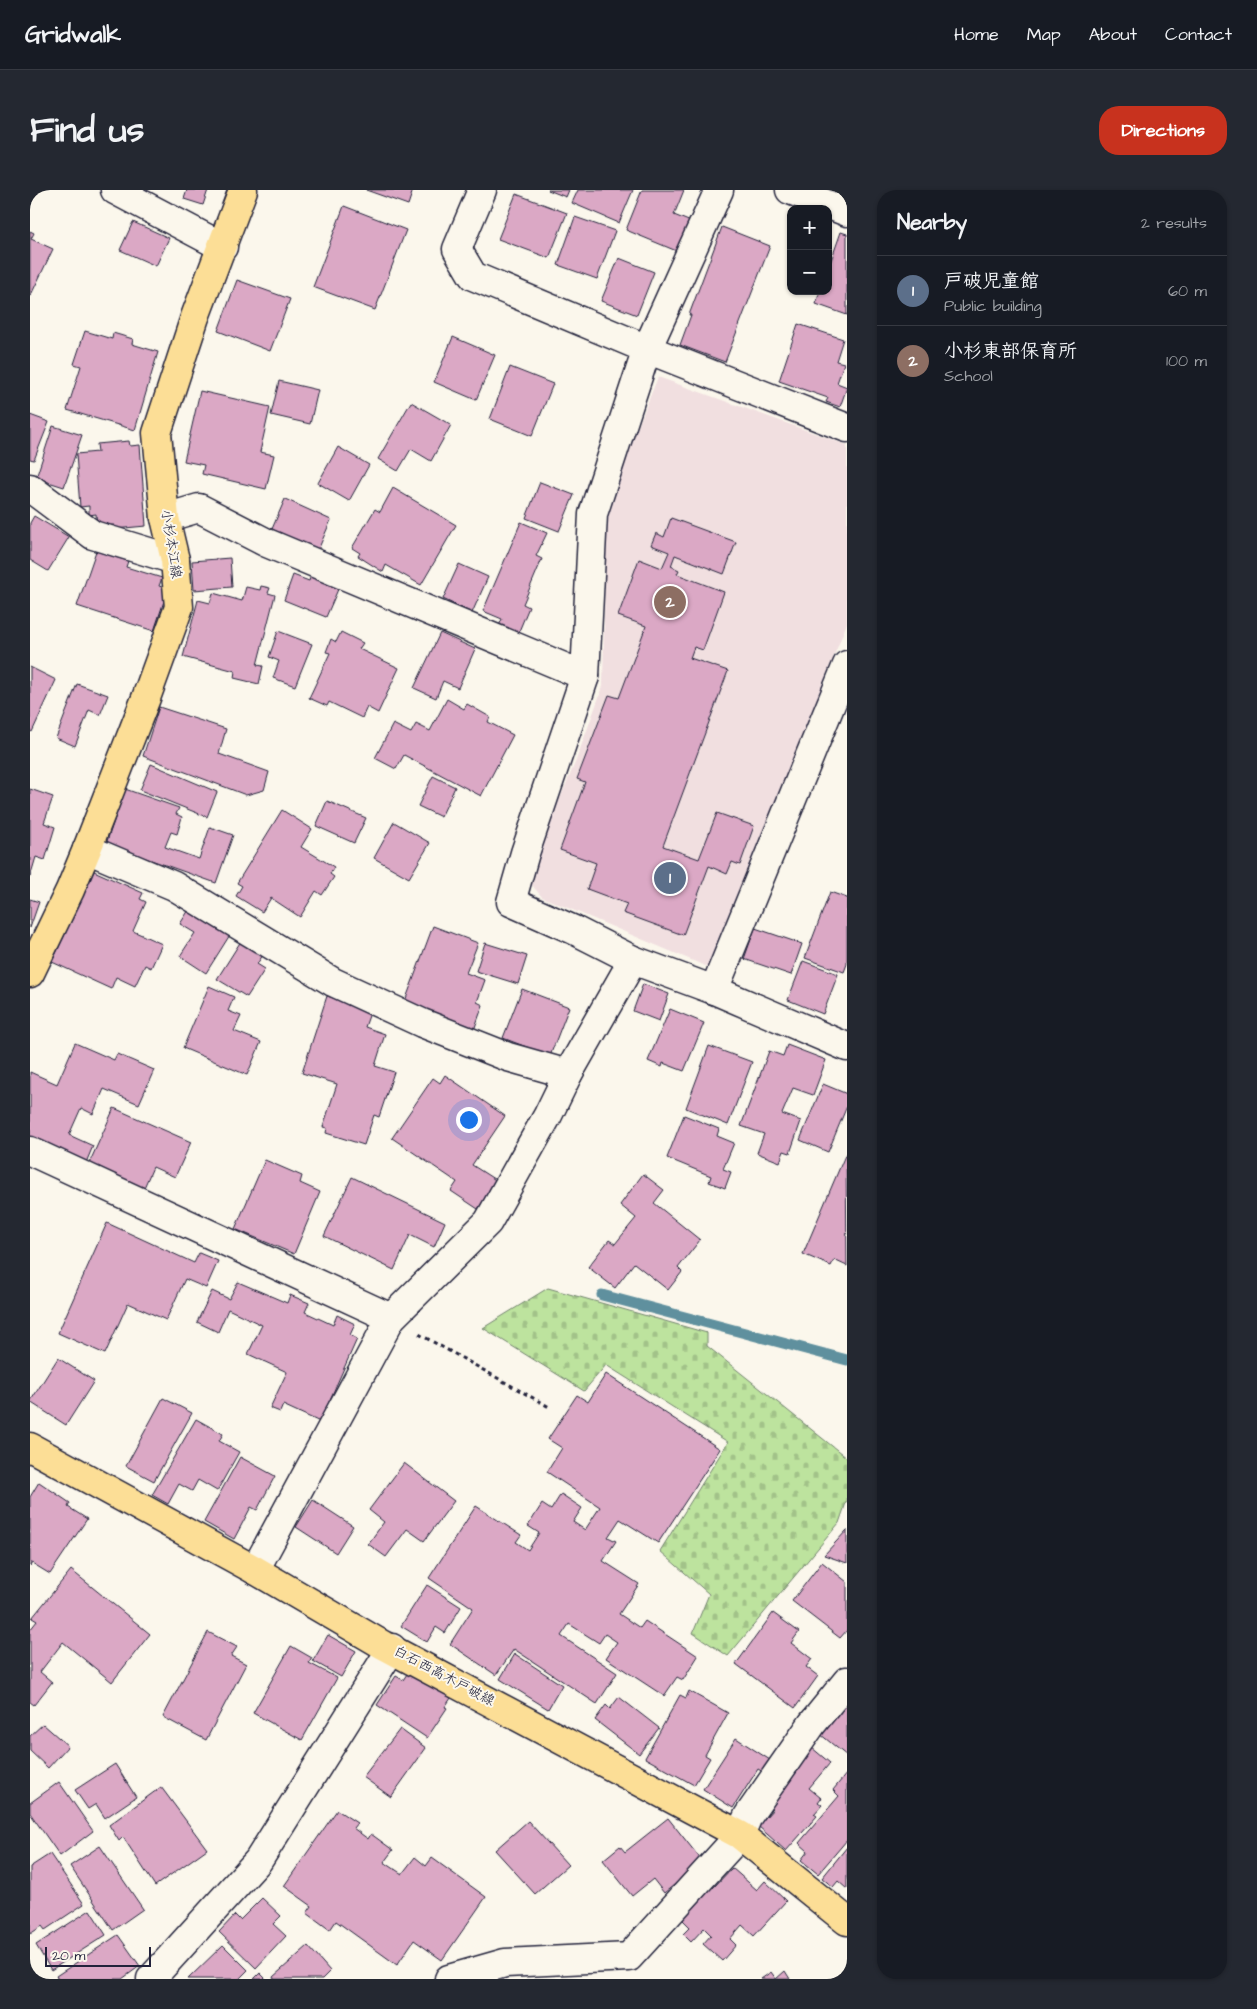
<!DOCTYPE html>
<meta charset="utf-8">
<style>
:root{--surface:#171b24;--page:#242831;--text:#f1f3f6;--muted:#9ea1a6;--line:#363941;--accent:#c8321e}
body{margin:0;font-family:"Architects Daughter","Klee One",sans-serif;background:var(--page);color:var(--text)}
.controls{position:absolute;right:15px;top:15px;display:grid;overflow:hidden;border-radius:10px;box-shadow:0 1px 4px #0004}
.controls button{width:45px;height:45px;display:grid;place-items:center;padding:0;border:0;border-bottom:1px solid var(--line);background:var(--surface);color:var(--text);font:25px sans-serif}
.scale{position:absolute;left:15px;bottom:12px;width:106px;box-sizing:border-box;padding-left:5px;border:2px solid #22223b;border-top:0;font-size:14px;line-height:18px;white-space:nowrap;color:#22223b;-webkit-text-stroke:4px #fbf7ec;paint-order:stroke}
.you{position:absolute;left:438px;top:929px;width:18px;height:18px;margin:-12px;border:4px solid #fff;border-radius:50%;background:#1a73e8;box-shadow:0 0 0 8px #1a73e833}
.badge{display:grid;place-items:center;width:32px;height:32px;border-radius:50%;background:var(--accent);color:#fff;font-size:16px;font-weight:700}
.pin{position:absolute;translate:-50% -50%;border:2px solid #fff;box-shadow:0 1px 5px #0006}
.list{margin:0;padding:0;list-style:none}
h2{display:flex;justify-content:space-between;align-items:center;height:65px;margin:0;padding:0 20px;font-size:21px}
h2 small{font-size:16px;font-weight:400;color:var(--muted)}
.list li{display:grid;grid-template-columns:32px 1fr auto;gap:15px;align-items:center;box-sizing:border-box;height:70px;padding:0 20px;border-top:1px solid var(--line)}
.list b{display:block;font-size:19px;white-space:nowrap}
.list p{margin:0;font-size:16px;white-space:nowrap;color:var(--muted)}
.list em{font-size:16px;font-style:normal;color:var(--muted)}
.map{position:relative;flex:none;width:817px;height:1789px;overflow:hidden;border-radius:20px}
header{display:flex;align-items:center;gap:30px;box-sizing:border-box;height:70px;padding:0 25px;background:var(--surface);border-bottom:1px solid var(--line)}
header strong{font-size:24px}
nav{display:flex;gap:28px;margin-inline-start:auto;font-size:18px}
.intro{display:flex;align-items:center;justify-content:space-between;box-sizing:border-box;height:120px;padding:0 30px}
h1{margin:0;font-size:35px}
.button{padding:12px 22px;border-radius:20px;background:var(--accent);color:#fff;font-size:18px;font-weight:700}
main{display:flex;gap:30px;padding:0 30px}
aside{flex:1;background:var(--surface);border-radius:20px;box-shadow:0 1px 4px #0004}
.map>svg:first-child{display:block}
</style>
<header>
<strong>Gridwalk</strong>
<nav><a>Home</a><a>Map</a><a>About</a><a>Contact</a></nav>
</header>
<div class="intro"><h1>Find us</h1><a class="button">Directions</a></div>
<main>
<div class="map">
<svg width="817" height="1789" viewBox="0 0 817 1789">
<defs>
<pattern id="cemetery-stones" width="16" height="16" patternUnits="userSpaceOnUse" patternTransform="scale(1.25)"><rect width="16" height="16" fill="#bde39e"/><path d="M2 7V4a2 2 0 0 1 4 0v3zM10 15v-3a2 2 0 0 1 4 0v3z" fill="#a2c289"/></pattern>
</defs>
<rect width="100%" height="100%" fill="#fbf7ec"/>
<filter id="ink" filterUnits="userSpaceOnUse"><feTurbulence type="fractalNoise" baseFrequency=".02" numOctaves="2"/><feDisplacementMap in="SourceGraphic" scale="10" xChannelSelector="R" yChannelSelector="G"/><feConvolveMatrix kernelMatrix="1 2 1 2 8 2 1 2 1" color-interpolation-filters="sRGB"/></filter>
<g filter="url(#ink)">
<polygon fill="#f1dfe0" points="628,187 817,255 817,433 680,778 512,707 496,688 545,573 573,496 575,372 573,323"/>
<polygon fill="url(#cemetery-stones)" stroke="#70826c" points="518,1098 677,1143 677,1156 817,1268 817,1310 809,1333 698,1466 663,1443 679,1404 630,1361 698,1252 576,1175 554,1201 453,1138"/>
<g fill="none" stroke-linecap="round" stroke-linejoin="round">
<polyline stroke="#5f909e" stroke-width="11" points="572,1105 817,1170"/>
</g>
<g fill="#dba8c5" stroke="#22223b">
<polygon points="157,0 178,0 173,15 154,9"/>
<polygon points="336,0 383,0 378,15"/>
<polygon points="518,0 539,0 536,7"/>
<polygon points="548,0 603,0 589,33 542,13"/>
<polygon points="612,0 654,0 644,25 661,32 649,62 596,40"/>
<polygon points="486,4 537,23 519,68 468,49"/>
<polygon points="314,16 376,40 345,120 283,97"/>
<polygon points="545,27 585,41 567,89 528,75"/>
<polygon points="103,32 139,48 126,76 90,60"/>
<polygon points="692,37 740,56 695,172 650,155 661,125 659,125"/>
<polygon points="0,41 4,43 1,49 23,59 0,107"/>
<polygon points="811,42 817,44 817,125 786,114 790,101 798,101 798,79"/>
<polygon points="589,68 624,82 607,125 571,111"/>
<polygon points="207,90 260,109 240,161 188,141"/>
<polygon points="768,134 813,149 806,171 814,173 807,193 817,197 810,217 796,212 798,208 749,191"/>
<polygon points="55,141 82,149 83,143 103,149 102,154 128,162 105,240 37,220 51,176 44,174"/>
<polygon points="423,147 465,165 446,210 404,192"/>
<polygon points="480,177 523,194 502,246 460,229"/>
<polygon points="249,191 288,200 280,234 241,225"/>
<polygon points="170,201 240,217 230,262 244,265 236,299 172,284 174,275 154,271"/>
<polygon points="381,212 421,235 401,271 381,259 368,281 348,269"/>
<polygon points="0,225 19,232 4,270 0,269"/>
<polygon points="23,236 52,245 34,297 6,288"/>
<polygon points="99,251 100,256 110,255 116,336 84,339 84,335 67,336 66,324 59,325 59,316 50,317 46,264 68,262 67,254"/>
<polygon points="308,257 339,275 319,311 288,293"/>
<polygon points="510,292 544,305 529,341 496,328"/>
<polygon points="363,298 426,335 391,395 356,375 353,382 328,366 330,363 322,358 345,319 350,322"/>
<polygon points="255,309 301,330 288,360 242,339"/>
<polygon points="4,326 39,347 18,381 0,370 0,333"/>
<polygon points="641,328 706,352 694,384 645,365 641,376 649,380 647,384 694,402 673,460 664,457 660,468 698,481 633,656 669,669 687,623 724,636 710,675 702,672 697,684 679,676 653,745 593,723 597,714 557,699 566,673 530,660 555,592 547,589 579,505 589,508 616,436 588,426 609,369 632,378 639,362 621,355 626,343 634,347"/>
<polygon points="491,332 517,343 506,366 512,369 493,414 499,417 487,446 468,438 472,429 453,421"/>
<polygon points="66,361 98,371 96,377 132,388 129,396 138,399 124,441 47,416"/>
<polygon points="200,368 202,397 164,400 162,371"/>
<polygon points="429,374 458,387 442,423 413,409"/>
<polygon points="263,385 279,391 281,385 309,397 296,427 254,410"/>
<polygon points="231,396 240,398 238,403 245,405 227,475 233,476 229,494 204,488 205,481 153,467 168,410 180,413 183,403 212,411 216,397 230,400"/>
<polygon points="248,441 282,454 265,496 243,488 249,471 239,467"/>
<polygon points="311,442 333,453 329,459 369,478 348,523 337,517 332,528 299,512 297,516 279,508 300,463 296,462 301,449 306,452"/>
<polygon points="410,443 445,459 428,498 413,491 406,508 384,498"/>
<polygon points="0,477 26,490 2,542 0,541"/>
<polygon points="47,494 78,505 70,525 59,520 45,556 26,548"/>
<polygon points="417,509 434,519 437,514 460,527 458,532 483,545 451,606 374,565 366,579 345,568 363,534 381,543 386,534 400,541"/>
<polygon points="129,517 196,539 189,564 239,582 234,600 216,605 113,566"/>
<polygon points="121,574 187,602 177,627 110,600"/>
<polygon points="403,586 425,597 411,627 388,616"/>
<polygon points="0,599 23,607 14,633 25,637 15,670 6,667 0,687"/>
<polygon points="95,599 149,618 146,624 152,627 147,644 141,642 135,657 169,669 180,637 203,645 186,693 76,654"/>
<polygon points="297,611 336,628 324,653 286,636"/>
<polygon points="252,620 282,639 271,657 304,677 300,684 304,687 292,705 286,701 270,727 241,708 232,722 206,706 212,696 207,693"/>
<polygon points="364,632 400,653 379,688 344,668"/>
<polygon points="64,681 113,703 110,709 116,712 103,741 132,754 121,778 115,775 105,796 86,787 81,799 22,772"/>
<polygon points="800,702 817,708 817,774 814,782 775,768"/>
<polygon points="0,709 9,712 0,738"/>
<polygon points="162,715 203,740 176,783 150,766 165,743 150,734"/>
<polygon points="403,736 448,753 436,783 455,790 447,812 453,815 444,840 374,814"/>
<polygon points="725,738 772,754 761,785 714,769"/>
<polygon points="211,751 233,765 227,774 235,779 217,807 187,789"/>
<polygon points="455,753 497,766 488,794 446,781"/>
<polygon points="773,771 808,784 793,824 758,810"/>
<polygon points="613,794 639,804 629,831 603,821"/>
<polygon points="179,796 204,807 198,821 211,826 204,841 231,852 217,885 153,858"/>
<polygon points="492,799 539,817 520,866 473,848"/>
<polygon points="297,806 341,820 335,837 355,844 345,876 364,882 349,927 344,925 334,955 296,943 297,938 293,937 307,894 272,883"/>
<polygon points="640,819 674,833 654,881 633,873 632,877 618,871"/>
<polygon points="45,853 84,870 87,864 124,880 109,914 74,899 63,924 51,918 39,945 63,956 55,975 0,950 0,882 27,894"/>
<polygon points="757,855 796,870 783,905 763,898 752,924 771,931 760,963 754,961 750,972 727,963 734,944 711,936 739,861 753,866"/>
<polygon points="679,856 722,872 698,935 656,918"/>
<polygon points="415,885 475,926 442,975 467,991 448,1019 421,1001 427,992 362,948 403,888 410,893"/>
<polygon points="793,894 817,904 817,916 798,962 770,950"/>
<polygon points="84,918 161,952 145,987 123,977 113,1000 58,976"/>
<polygon points="654,925 689,939 687,946 704,953 693,979 701,982 695,998 679,992 681,986 637,968"/>
<polygon points="816,963 817,1076 804,1070 801,1076 773,1064"/>
<polygon points="235,970 272,986 270,993 290,1002 264,1064 205,1039"/>
<polygon points="613,984 634,1000 624,1013 670,1050 648,1078 652,1082 638,1100 604,1073 585,1098 558,1077 579,1050 585,1054 606,1028 590,1015"/>
<polygon points="322,987 415,1032 404,1057 380,1045 364,1080 294,1046"/>
<polygon points="77,1033 164,1073 169,1063 188,1071 176,1098 155,1089 136,1130 98,1113 75,1164 28,1143"/>
<polygon points="208,1092 257,1113 260,1105 279,1113 275,1122 303,1135 307,1125 325,1134 320,1145 327,1149 290,1232 253,1215 250,1222 240,1218 257,1182 218,1164 232,1135 198,1119 188,1142 167,1132 182,1101 199,1109"/>
<polygon points="28,1168 64,1191 36,1235 0,1212"/>
<polygon points="576,1184 690,1259 628,1353 590,1329 578,1347 586,1351 573,1371 609,1394 589,1424 610,1438 615,1431 668,1466 653,1490 647,1487 634,1506 576,1468 587,1452 575,1444 569,1453 539,1434 531,1446 587,1483 567,1514 484,1459 466,1485 420,1454 443,1418 399,1388 446,1316 491,1345 486,1352 498,1360 509,1343 498,1336 512,1314 521,1320 531,1304 552,1318 543,1332 555,1340 570,1317 517,1282 532,1258 518,1249 547,1205 558,1212"/>
<polygon points="133,1208 162,1223 124,1291 96,1276"/>
<polygon points="166,1229 193,1244 189,1251 209,1262 187,1301 168,1290 162,1301 149,1294 138,1314 122,1305"/>
<polygon points="210,1267 245,1286 227,1320 221,1317 204,1349 174,1332"/>
<polygon points="374,1273 424,1311 394,1351 377,1339 356,1367 338,1354 354,1332 339,1320"/>
<polygon points="9,1292 40,1313 38,1317 57,1329 20,1384 2,1373 0,1376 0,1307"/>
<polygon points="283,1310 323,1336 306,1363 266,1337"/>
<polygon points="817,1340 817,1373 794,1365"/>
<polygon points="792,1372 817,1392 817,1440 810,1448 762,1411"/>
<polygon points="41,1380 120,1444 82,1492 33,1452 10,1482 22,1492 4,1515 0,1512 0,1440 7,1431 2,1428"/>
<polygon points="397,1395 431,1417 415,1443 406,1437 397,1452 371,1436"/>
<polygon points="743,1423 769,1442 761,1453 782,1469 776,1477 788,1486 765,1518 706,1474"/>
<polygon points="178,1442 207,1457 201,1466 216,1474 176,1550 133,1527"/>
<polygon points="298,1445 326,1461 311,1487 283,1471"/>
<polygon points="261,1456 282,1468 279,1473 307,1488 272,1550 223,1523"/>
<polygon points="485,1464 532,1495 518,1519 470,1489"/>
<polygon points="379,1481 421,1508 415,1517 417,1518 397,1548 347,1515 366,1486 373,1490"/>
<polygon points="659,1501 698,1523 675,1565 680,1568 664,1595 615,1568 650,1505 656,1508"/>
<polygon points="589,1507 629,1538 609,1564 565,1530 576,1515 580,1519"/>
<polygon points="817,1510 817,1566 790,1544"/>
<polygon points="13,1534 38,1556 18,1578 0,1561 0,1546"/>
<polygon points="370,1539 396,1558 361,1607 333,1587"/>
<polygon points="706,1548 740,1570 733,1582 728,1579 703,1618 673,1599"/>
<polygon points="781,1557 800,1573 779,1598 791,1608 788,1612 792,1615 784,1624 787,1626 756,1661 728,1636 743,1619 738,1614 766,1582 762,1578"/>
<polygon points="85,1574 106,1607 75,1628 66,1614 58,1619 45,1600"/>
<polygon points="817,1583 817,1650 788,1684 771,1670 778,1661 769,1653 809,1606 803,1600"/>
<polygon points="29,1592 63,1641 30,1666 0,1623 0,1613"/>
<polygon points="131,1597 177,1659 125,1696 93,1647 89,1651 79,1635"/>
<polygon points="307,1620 327,1633 323,1638 338,1649 341,1644 363,1660 354,1672 372,1684 385,1667 396,1676 402,1668 456,1707 412,1770 384,1750 367,1775 306,1731 300,1740 277,1723 282,1716 254,1696"/>
<polygon points="638,1628 673,1672 634,1703 623,1689 602,1706 573,1670 590,1656 595,1662"/>
<polygon points="498,1631 538,1675 505,1704 465,1660"/>
<polygon points="70,1656 113,1719 83,1740 40,1676"/>
<polygon points="817,1657 817,1699 808,1691 803,1697 792,1688"/>
<polygon points="20,1664 54,1714 15,1740 12,1736 0,1744 0,1677"/>
<polygon points="702,1678 727,1700 735,1691 756,1711 724,1746 712,1735 700,1749 706,1755 692,1771 673,1754 681,1745 674,1738 661,1752 653,1744 660,1737 651,1728 681,1696 683,1698"/>
<polygon points="232,1708 251,1726 243,1734 256,1746 226,1778 189,1742 205,1725 210,1730"/>
<polygon points="60,1720 76,1745 21,1780 6,1755"/>
<polygon points="88,1745 110,1776 92,1789 28,1789 26,1786"/>
<polygon points="193,1755 218,1780 209,1789 158,1789"/>
<polygon points="278,1756 300,1781 292,1789 244,1789 243,1787"/>
<polygon points="755,1781 760,1789 731,1789 741,1782 746,1789"/>
<polygon points="230,1783 236,1789 224,1789"/>
</g>
<g fill="none" stroke-linecap="round" stroke-linejoin="round">
<g stroke="#22223b" stroke-width="31">
<g id="minor">
<polyline points="85,0 193,57"/>
<polyline points="452,0 427,59 443,86 617,159 817,238"/>
<polyline points="689,0 617,159 563,324 555,486 495,663 481,712 544,740 603,770 684,800 817,857"/>
<polyline points="760,0 817,22"/>
<polyline points="0,298 63,345 145,370"/>
<polyline points="135,328 169,318 237,353 555,486"/>
<polyline points="57,659 144,696 303,792 392,833 478,867 538,884"/>
<polyline points="684,800 817,475"/>
<polyline points="0,961 361,1128"/>
<polyline points="225,1380 361,1128 458,1032 518,925 538,884 603,770"/>
<polyline points="121,1789 228,1671 362,1458"/>
<polyline points="419,1789 475,1773 599,1767 710,1645 718,1626 782,1534 817,1491"/>
</g>
</g>
<g stroke="#22223b" stroke-width="31">
<g id="major">
<polyline points="0,783 40,700 57,659 116,508 149,417 145,370 135,328 127,243 165,127 213,0"/>
<polyline points="0,1257 225,1380 353,1455 710,1645 817,1731"/>
</g>
</g>
<polyline stroke="#22223b" stroke-width="3" stroke-dasharray="4 4" stroke-linecap="butt" points="389,1144 521,1218"/>
<use href="#minor" stroke="#fbf7ec" stroke-width="28"/>
<use href="#major" stroke="#fcde96" stroke-width="28"/>
</g>
</g>
<g text-anchor="middle" dominant-baseline="central" stroke-width="4" stroke-linejoin="round" paint-order="stroke">
<g font-size="14" fill="#22223b" stroke="#fbf7ec">
<text transform="translate(141 354) rotate(81)">小杉本江線</text>
<text transform="translate(414 1486) rotate(28)">白石西高木戸破線</text>
</g>
</g>
</svg>
<div class="controls">
<button>+</button>
<button>−</button>
</div>
<div class="scale">20 m</div>
<div class="you"></div>
<div class="pin badge" style="left:640px;top:688px;background:#5c6f8a">1</div>
<div class="pin badge" style="left:640px;top:412px;background:#8d6e63">2</div>
</div>
<aside>
<h2>Nearby<small>2 results</small></h2>
<ul class="list">
<li><span class="badge" style="background:#5c6f8a">1</span><div><b>戸破児童館</b><p>Public building</p></div><em>60 m</em></li>
<li><span class="badge" style="background:#8d6e63">2</span><div><b>小杉東部保育所</b><p>School</p></div><em>100 m</em></li>
</ul>
</aside>
</main>
